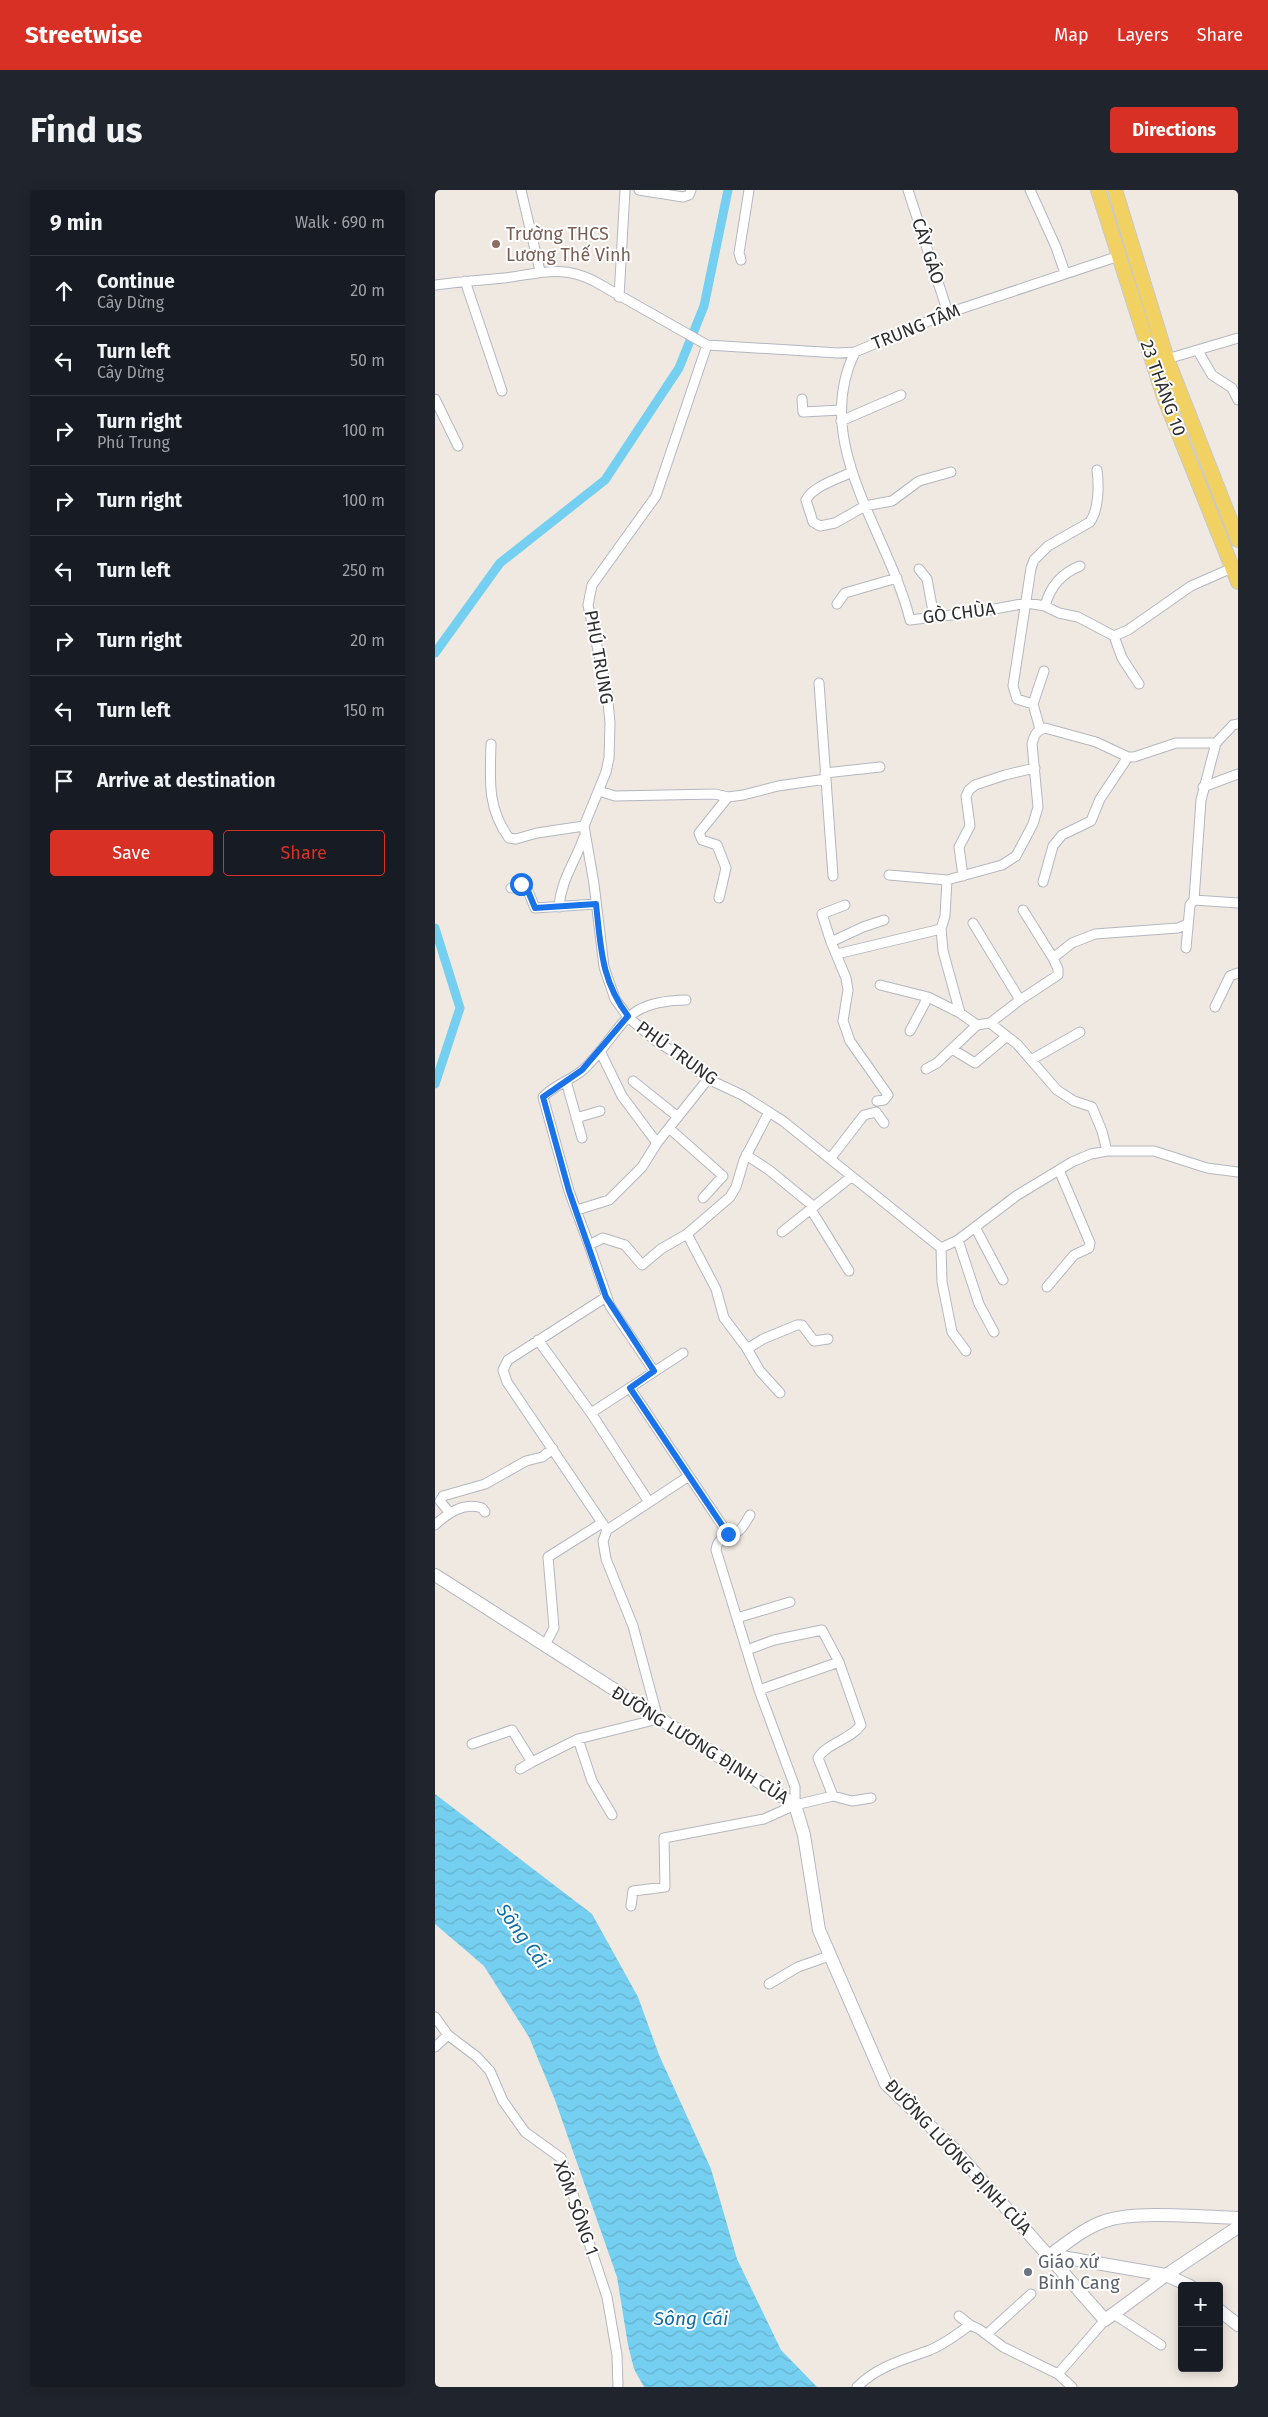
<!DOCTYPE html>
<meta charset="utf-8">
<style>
body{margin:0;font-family:"Fira Sans",sans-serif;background:#20242c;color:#f1f3f6}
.controls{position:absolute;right:15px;bottom:15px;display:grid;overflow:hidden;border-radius:5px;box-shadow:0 2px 12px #0003}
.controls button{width:45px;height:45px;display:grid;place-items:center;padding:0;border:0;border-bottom:1px solid #363941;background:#171b24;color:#f1f3f6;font:25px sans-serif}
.stop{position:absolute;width:15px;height:15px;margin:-11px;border:4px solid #1a73e8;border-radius:50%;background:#fff}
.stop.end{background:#1a73e8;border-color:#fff;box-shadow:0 1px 5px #0008}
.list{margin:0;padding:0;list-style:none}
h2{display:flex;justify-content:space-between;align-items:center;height:65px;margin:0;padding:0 20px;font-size:21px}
h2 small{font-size:16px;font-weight:400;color:#9ea1a6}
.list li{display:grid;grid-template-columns:32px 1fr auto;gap:15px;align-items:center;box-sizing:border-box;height:70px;padding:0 20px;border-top:1px solid #363941}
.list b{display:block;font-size:19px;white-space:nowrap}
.list p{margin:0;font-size:16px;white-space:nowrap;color:#9ea1a6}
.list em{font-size:16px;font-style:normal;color:#9ea1a6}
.actions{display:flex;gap:10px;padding:15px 20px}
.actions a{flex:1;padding:11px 0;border:1px solid #d93025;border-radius:5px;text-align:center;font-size:18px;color:#d93025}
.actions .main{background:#d93025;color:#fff}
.icon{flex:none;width:28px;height:28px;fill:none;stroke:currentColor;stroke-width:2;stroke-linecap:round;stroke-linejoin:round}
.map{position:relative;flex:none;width:803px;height:2197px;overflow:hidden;border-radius:5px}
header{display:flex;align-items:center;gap:30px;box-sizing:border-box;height:70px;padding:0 25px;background:#d93025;color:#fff}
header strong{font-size:24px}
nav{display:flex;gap:28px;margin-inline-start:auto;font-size:18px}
.intro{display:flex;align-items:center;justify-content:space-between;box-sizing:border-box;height:120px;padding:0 30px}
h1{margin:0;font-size:35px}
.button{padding:12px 22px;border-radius:5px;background:#d93025;color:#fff;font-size:18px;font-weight:700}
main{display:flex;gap:30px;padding:0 30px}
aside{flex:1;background:#171b24;border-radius:5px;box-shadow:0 2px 12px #0003}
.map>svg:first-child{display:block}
.water{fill:url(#water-waves)}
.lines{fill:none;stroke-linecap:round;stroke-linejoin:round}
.canal{stroke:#75cff0;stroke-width:9}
.street-casing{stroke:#b4b7c1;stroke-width:11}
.secondary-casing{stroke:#b4b7c1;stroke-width:14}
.primary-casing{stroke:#c9c9c9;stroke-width:16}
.street{stroke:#fff;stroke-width:9}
.secondary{stroke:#fff;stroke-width:12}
.primary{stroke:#f2d163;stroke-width:14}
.route{stroke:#1a73e8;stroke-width:6}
.education-dot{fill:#8d6e63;stroke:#fff;stroke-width:2}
.worship-dot{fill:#6b7280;stroke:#fff;stroke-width:2}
.labels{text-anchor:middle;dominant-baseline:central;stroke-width:4;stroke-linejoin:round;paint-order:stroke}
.education-label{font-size:18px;fill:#785e54;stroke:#fff;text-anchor:start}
.street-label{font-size:18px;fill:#2e2e2e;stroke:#fff}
.worship-label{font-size:18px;fill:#5b616d;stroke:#fff;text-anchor:start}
.water-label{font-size:19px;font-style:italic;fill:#0d6fa3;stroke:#fff}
</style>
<header>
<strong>Streetwise</strong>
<nav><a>Map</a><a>Layers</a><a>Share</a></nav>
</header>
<div class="intro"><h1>Find us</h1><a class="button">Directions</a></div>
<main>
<aside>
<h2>9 min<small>Walk · 690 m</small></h2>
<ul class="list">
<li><svg class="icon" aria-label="ahead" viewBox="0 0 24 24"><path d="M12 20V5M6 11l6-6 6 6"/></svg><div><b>Continue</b><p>Cây Dừng</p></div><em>20 m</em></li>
<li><svg class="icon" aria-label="left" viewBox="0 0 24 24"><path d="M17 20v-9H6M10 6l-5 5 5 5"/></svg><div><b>Turn left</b><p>Cây Dừng</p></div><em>50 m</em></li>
<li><svg class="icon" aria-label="right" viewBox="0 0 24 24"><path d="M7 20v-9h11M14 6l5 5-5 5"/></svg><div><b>Turn right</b><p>Phú Trung</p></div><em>100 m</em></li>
<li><svg class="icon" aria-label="right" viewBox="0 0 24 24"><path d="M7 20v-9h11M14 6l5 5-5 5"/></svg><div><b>Turn right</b></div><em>100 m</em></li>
<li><svg class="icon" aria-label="left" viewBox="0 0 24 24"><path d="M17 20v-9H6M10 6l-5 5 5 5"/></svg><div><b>Turn left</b></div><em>250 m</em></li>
<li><svg class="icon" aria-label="right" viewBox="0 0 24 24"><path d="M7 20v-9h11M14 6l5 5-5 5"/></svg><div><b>Turn right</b></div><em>20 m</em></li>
<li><svg class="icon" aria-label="left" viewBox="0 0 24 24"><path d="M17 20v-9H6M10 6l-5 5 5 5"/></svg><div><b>Turn left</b></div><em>150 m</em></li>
<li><svg class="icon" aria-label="arrive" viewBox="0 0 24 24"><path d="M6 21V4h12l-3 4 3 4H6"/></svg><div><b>Arrive at destination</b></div></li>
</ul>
<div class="actions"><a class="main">Save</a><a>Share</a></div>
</aside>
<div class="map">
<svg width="803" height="2197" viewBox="0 0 803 2197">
<defs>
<pattern id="water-waves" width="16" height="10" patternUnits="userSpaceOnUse" patternTransform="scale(1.25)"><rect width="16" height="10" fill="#75cff0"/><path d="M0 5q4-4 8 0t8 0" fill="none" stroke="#66b2ce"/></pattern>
</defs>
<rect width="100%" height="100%" fill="#efe9e1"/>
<!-- water -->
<path class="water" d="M0 1604 157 1724 203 1807 224 1865 276 1979 302 2069 346 2160 382 2197H209L199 2179 193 2155 182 2087 120 1910 94 1847 49 1776 0 1734Z"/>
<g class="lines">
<!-- canal -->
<path class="canal" d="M0 463 65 373 170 290 244 178 269 116 293 0
M0 738 25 818 0 894"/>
<defs>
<path id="street" d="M86 0 105 81
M204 0 248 7 254 5 256 0
M473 0 513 123
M595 0 621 57 630 83
M306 70 304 63 314 0
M30 91 67 201
M0 95C23 92 46 90 69 88 103 84 126 74 159 91L272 155 403 163 420 162 513 123 684 66
M184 107 190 0
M272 155 221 306 157 395 153 415 172 501 175 533 174 568 171 582 149 636 159 694 169 777 180 809 193 827 221 851 250 869 273 889 307 905 348 931 506 1058 523 1050 581 1006 637 972 656 964 672 961H719L772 978 803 982
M763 161 777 185 797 198 803 210
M420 162C375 253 454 343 475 430L549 421 592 413 610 416 624 423 643 427 679 446 693 440 756 396 797 378
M732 169 803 148
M0 209 23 256
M367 209 368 222 406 220
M406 231 466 205
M417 282C403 289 378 296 371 310L378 332 385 336 400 333 430 316 457 311 484 291 516 282
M484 379 492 389 499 427
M402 414 410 403 462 388
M610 416C615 397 627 383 645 376
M679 446 687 468 704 494
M384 493 398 686
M598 514 582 509 578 496 596 378 599 370 613 356 655 332C664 319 664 295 662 280
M605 539 598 514 609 481
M56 554C55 590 52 618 74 648L81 649 102 643 149 636
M390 583 445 577
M768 597 803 584
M165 598 167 602 180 606 280 604 293 607 308 605 343 596 391 589
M454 685 512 690 510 726 506 739 508 761 525 823 542 835 555 833 582 854 622 900 639 911 657 917 667 941 672 961
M528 686 524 657 535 636 531 606 534 600 540 595 570 585 600 578
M512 690 567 675 581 666 598 634 603 617 597 554C599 546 601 540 610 538L661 552 693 567H699L741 553H781L798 535 803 534
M608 692 618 656 627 645 656 631 665 609 693 567
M76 698 86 694 91 696 100 718 161 714
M284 708 291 678 282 655 267 650 264 643 293 607
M759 710 766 610 781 553
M410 715 387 724 396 752 411 788 413 800 408 831 415 851 453 905 449 910 442 911
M124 717C126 690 140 672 149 647
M588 720 618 768
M538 733 585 810 555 833
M396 752 428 737 449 730
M751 758 755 715 759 710 803 713
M402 764 506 739
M445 795 493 807 525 823
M585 810 623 785V779L618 768 637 753 660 744 743 738 752 734
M780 817 795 786 803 783
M475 841 493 807
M517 859 540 873 572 846
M165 861 187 906 222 953
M596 870 645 842
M491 879 502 873 542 835
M131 891 147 948
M198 891 243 927
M334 922 309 970 301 997 295 1007 252 1044 281 1099 289 1128 311 1157 325 1181 345 1203
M141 928 165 921
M234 938 288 986 268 1008
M311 965 334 980 378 1016
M395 969 429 925 441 922 449 933
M375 1018 414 1081
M142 1020 174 1010 207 977 222 953 273 889
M540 1037 568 1090
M347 1042 416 987
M523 1050 544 1114 559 1142
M154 1055 134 1001 108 907C119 895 137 890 149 879 189 840 185 811 251 810
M506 1058 507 1092 517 1142 531 1161
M612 1097 639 1065 654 1058 655 1053 624 980
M171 1107 73 1170 68 1180 72 1192 172 1340
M103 1150 156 1223 214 1312
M312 1159 328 1149 362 1135H367L379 1151 393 1149
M219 1181 175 1116 154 1055 168 1048 190 1055 207 1075 226 1059 252 1044
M195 1198 293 1344
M156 1223 248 1163
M14 1322 5 1311 8 1306 50 1294 91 1271 107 1267 118 1259
M315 1325C311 1331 308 1339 302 1342 291 1348 283 1346 281 1360L324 1500 360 1597V1615
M0 1335C13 1323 28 1312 47 1318L50 1322
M302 1428 355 1412
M110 1455 119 1438 113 1367 167 1333
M312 1460 339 1450 387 1440 404 1472 324 1500
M143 1549 157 1591 177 1625
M37 1554 77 1540 97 1572 143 1549 223 1529 198 1436 171 1369 168 1351 172 1340 254 1286
M85 1579 97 1572
M398 1606 383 1568C392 1553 415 1550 426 1535L404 1472
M196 1716 198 1701 230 1697 229 1648 329 1629 360 1615 398 1606 417 1611 436 1608
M334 1794 363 1777 394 1766
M0 1827 13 1845 42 1867 55 1881 68 1911 90 1942 126 1968 172 2107 182 2165 183 2197
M0 1857 13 1845
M677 2123 726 2155
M524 2126 535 2135
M552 2144 596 2104
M623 2184 637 2197
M422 2197C443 2176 468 2170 495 2160 510 2154 522 2144 535 2135L544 2139 568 2157 623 2184 670 2130"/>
<path id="secondary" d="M0 1385 360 1615 369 1645 384 1740 451 1894 518 1958 670 2130 731 2085 755 2096
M615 2065 731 2085 803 2037
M615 2065C632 2053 649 2038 670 2031 700 2020 769 2027 803 2028
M784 2120 803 2135"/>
<path id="primary" d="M663 0 729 207 803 392
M680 0 732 169 803 350"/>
</defs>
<!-- street casing -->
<use href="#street" class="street-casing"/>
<!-- secondary casing -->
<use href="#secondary" class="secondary-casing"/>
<!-- primary casing -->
<use href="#primary" class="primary-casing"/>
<!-- street -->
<use href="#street" class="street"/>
<!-- secondary -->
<use href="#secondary" class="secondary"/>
<!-- primary -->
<use href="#primary" class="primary"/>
</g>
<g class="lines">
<!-- route -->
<path class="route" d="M86 694 91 696 100 718 161 714C166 758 166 790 193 826L147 880 108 907 134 1001 171 1107 219 1181 195 1198 293 1344"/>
</g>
<!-- markers -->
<circle class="education-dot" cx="61" cy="54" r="5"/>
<circle class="worship-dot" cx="593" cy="2082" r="5"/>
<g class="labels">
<!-- education labels -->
<g class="education-label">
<text x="71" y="44">Trường THCS<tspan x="71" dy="21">Lương Thế Vinh</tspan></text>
</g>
<!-- street labels -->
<g class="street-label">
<text transform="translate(493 61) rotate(72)">CÂY GÁO</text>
<text transform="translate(481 137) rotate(-22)">TRUNG TÂM</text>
<text transform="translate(728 198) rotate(70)">23 THÁNG 10</text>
<text transform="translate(524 423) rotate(-7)">GÒ CHÙA</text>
<text transform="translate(164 467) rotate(80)">PHÚ TRUNG</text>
<text transform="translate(242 863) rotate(36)">PHÚ TRUNG</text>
<text transform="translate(265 1555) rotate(32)">ĐƯỜNG LƯƠNG ĐỊNH CỦA</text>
<text transform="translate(523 1967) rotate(47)">ĐƯỜNG LƯƠNG ĐỊNH CỦA</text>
<text transform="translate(141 2018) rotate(70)">XÓM SÔNG 1</text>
</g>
<!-- worship labels -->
<g class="worship-label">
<text x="603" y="2072">Giáo xứ<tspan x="603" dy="21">Bình Cang</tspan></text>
</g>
<!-- water labels -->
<g class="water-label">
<text transform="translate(88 1746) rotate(54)">Sông Cái</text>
<text x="256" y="2128">Sông Cái</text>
</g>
</g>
</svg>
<div class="controls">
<button>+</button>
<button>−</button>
</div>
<div class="stop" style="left:86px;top:694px"></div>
<div class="stop end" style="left:293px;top:1344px"></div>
</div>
</main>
